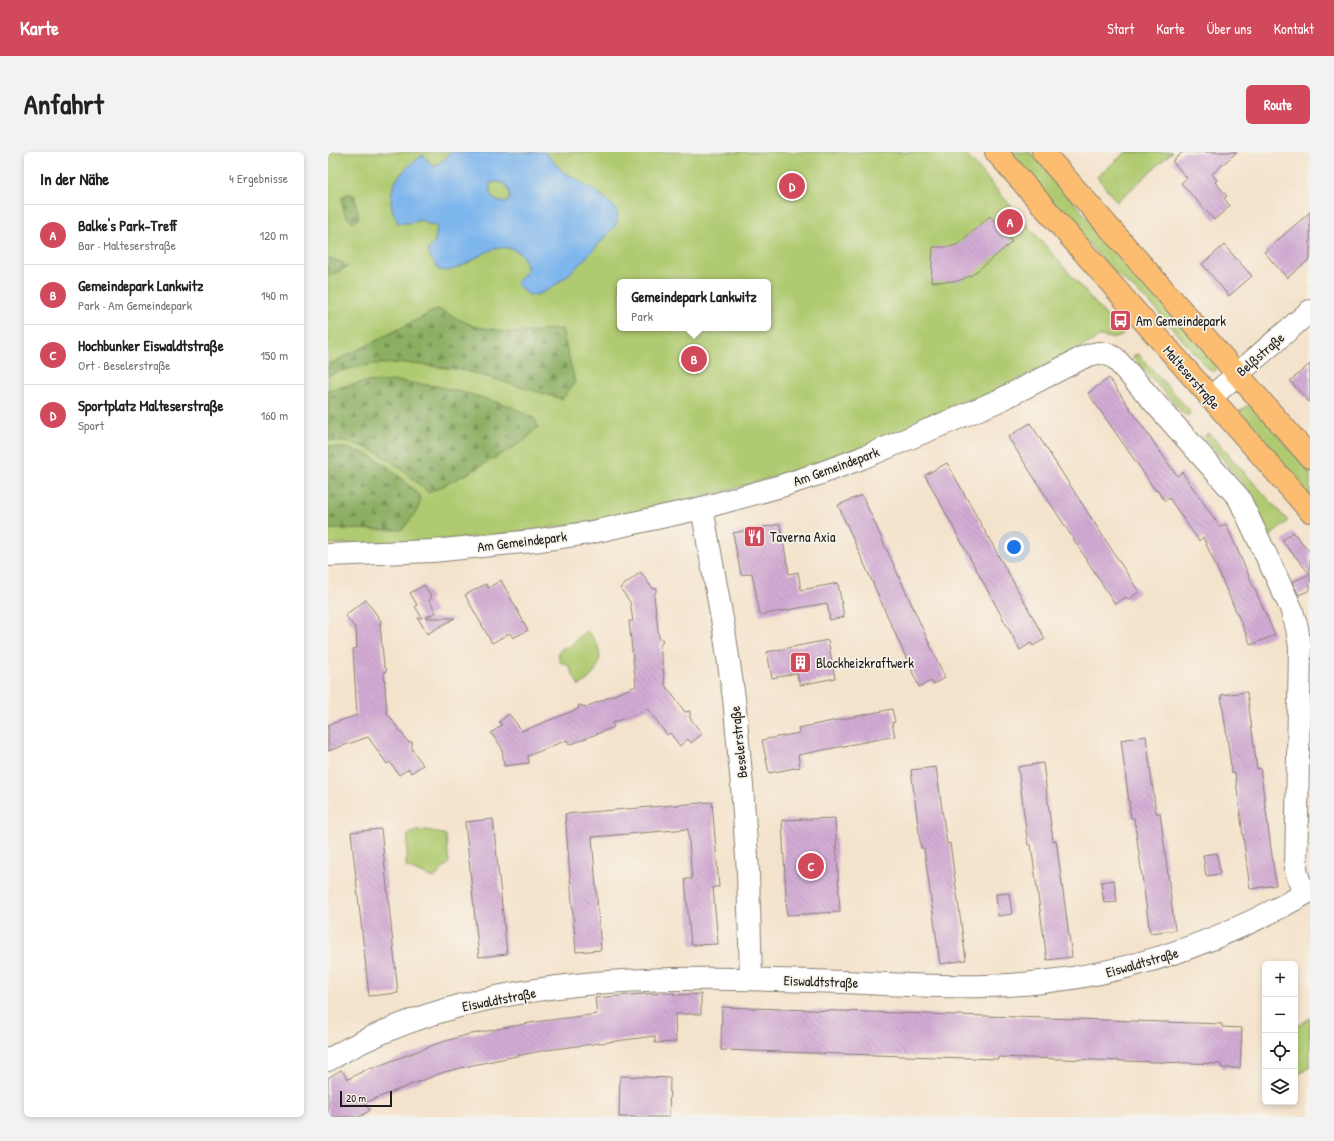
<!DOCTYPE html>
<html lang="de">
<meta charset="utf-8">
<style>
body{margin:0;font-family:"Patrick Hand",sans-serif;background:#f2f2f2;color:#222}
.controls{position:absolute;right:12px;bottom:12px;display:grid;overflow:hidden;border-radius:6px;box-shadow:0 2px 6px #0003}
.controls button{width:36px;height:36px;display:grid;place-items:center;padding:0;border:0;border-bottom:1px solid #e0e0e0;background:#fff;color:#222;font:20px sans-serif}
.scale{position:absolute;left:12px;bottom:10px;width:52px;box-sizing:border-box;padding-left:4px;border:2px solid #1c1c1c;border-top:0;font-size:11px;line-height:14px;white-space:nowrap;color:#1c1c1c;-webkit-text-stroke:3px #f7f3e8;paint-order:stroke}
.you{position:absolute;left:686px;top:395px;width:14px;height:14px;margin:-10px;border:3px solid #fff;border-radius:50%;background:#1a73e8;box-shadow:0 0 0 6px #1a73e833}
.badge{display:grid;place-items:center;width:26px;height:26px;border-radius:50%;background:#d1495b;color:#fff;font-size:13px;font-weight:700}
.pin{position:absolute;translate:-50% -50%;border:2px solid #fff;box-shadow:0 1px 4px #0006}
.popup{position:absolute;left:289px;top:127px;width:154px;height:52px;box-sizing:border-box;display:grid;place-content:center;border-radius:6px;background:#fff;filter:drop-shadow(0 1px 3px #0005);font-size:13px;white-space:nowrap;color:#767676}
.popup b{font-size:15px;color:#222}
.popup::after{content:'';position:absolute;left:50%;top:100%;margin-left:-8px;border:8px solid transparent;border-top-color:#fff}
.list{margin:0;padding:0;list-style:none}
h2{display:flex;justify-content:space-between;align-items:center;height:52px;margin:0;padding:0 16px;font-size:17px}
h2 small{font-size:13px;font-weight:400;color:#767676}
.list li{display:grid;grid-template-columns:26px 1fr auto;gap:12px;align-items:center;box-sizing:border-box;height:60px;padding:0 16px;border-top:1px solid #e0e0e0}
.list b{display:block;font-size:15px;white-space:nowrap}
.list p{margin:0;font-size:13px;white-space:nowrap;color:#767676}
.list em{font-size:13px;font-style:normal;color:#767676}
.icon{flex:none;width:22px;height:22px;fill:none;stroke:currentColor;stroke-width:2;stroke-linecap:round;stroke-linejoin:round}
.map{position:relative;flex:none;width:982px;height:965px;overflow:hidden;border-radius:6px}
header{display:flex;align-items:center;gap:24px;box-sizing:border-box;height:56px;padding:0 20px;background:#d1495b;color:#fff}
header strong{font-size:19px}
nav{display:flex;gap:22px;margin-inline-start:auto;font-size:14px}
.intro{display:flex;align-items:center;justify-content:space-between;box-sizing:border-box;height:96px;padding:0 24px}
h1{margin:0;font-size:28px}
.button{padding:10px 18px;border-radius:6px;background:#d1495b;color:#fff;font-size:14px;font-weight:700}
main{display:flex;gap:24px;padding:0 24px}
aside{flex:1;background:#fff;border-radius:6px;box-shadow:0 2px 6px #0003}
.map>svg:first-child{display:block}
.green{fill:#afca70;stroke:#667346;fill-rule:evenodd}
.forest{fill:url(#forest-firs);stroke:#54653f}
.water{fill:#7db5ed;stroke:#4c6884;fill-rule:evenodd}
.building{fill:url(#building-back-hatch)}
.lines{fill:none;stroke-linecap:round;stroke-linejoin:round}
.minor-casing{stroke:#888074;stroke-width:24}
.major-casing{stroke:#888074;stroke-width:24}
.minor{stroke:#fff;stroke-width:22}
.major{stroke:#fcbd6f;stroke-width:22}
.labels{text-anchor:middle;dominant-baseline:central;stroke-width:3.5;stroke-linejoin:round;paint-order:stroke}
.poi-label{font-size:14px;fill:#1c1c1c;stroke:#f7f3e8;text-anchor:start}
.street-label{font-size:14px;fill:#1c1c1c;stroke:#f7f3e8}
</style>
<header>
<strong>Karte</strong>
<nav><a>Start</a><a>Karte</a><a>Über uns</a><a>Kontakt</a></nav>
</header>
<div class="intro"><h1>Anfahrt</h1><a class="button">Route</a></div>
<main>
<aside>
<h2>In der Nähe<small>4 Ergebnisse</small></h2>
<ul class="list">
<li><span class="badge">A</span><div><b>Balke's Park-Treff</b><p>Bar · Malteserstraße</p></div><em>120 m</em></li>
<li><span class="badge">B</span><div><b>Gemeindepark Lankwitz</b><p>Park · Am Gemeindepark</p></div><em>140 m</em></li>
<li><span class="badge">C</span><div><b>Hochbunker Eiswaldtstraße</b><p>Ort · Beselerstraße</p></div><em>150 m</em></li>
<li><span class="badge">D</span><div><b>Sportplatz Malteserstraße</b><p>Sport</p></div><em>160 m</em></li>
</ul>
</aside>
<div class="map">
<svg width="982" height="965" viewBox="0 0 982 965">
<defs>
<pattern id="forest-firs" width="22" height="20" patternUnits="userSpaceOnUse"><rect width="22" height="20" fill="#8bae62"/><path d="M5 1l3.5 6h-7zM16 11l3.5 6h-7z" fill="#718d50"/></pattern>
<pattern id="building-back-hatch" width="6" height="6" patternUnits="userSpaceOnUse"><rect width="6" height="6" fill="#d2abd4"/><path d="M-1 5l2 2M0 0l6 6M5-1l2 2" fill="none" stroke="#b493b5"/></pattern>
</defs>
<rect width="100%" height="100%" fill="#f7f3e8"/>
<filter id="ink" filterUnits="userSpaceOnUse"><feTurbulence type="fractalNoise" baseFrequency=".025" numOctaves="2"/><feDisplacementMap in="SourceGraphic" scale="8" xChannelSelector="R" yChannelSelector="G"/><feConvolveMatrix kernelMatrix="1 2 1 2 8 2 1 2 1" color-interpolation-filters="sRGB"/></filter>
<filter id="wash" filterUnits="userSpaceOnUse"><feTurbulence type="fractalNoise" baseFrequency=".012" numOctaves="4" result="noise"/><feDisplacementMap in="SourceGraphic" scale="16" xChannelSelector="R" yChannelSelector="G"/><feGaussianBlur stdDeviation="0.9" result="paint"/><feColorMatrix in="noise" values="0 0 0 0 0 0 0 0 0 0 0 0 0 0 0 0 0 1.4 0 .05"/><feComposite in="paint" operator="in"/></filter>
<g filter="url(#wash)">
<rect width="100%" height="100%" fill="#f4e3cc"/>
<!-- green -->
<path class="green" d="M0 0H636L795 183C787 188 782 186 773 184 739 204 704 221 668 238 461 337 231 393 0 392ZM292 130H440V176H292Z
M680 0H702L888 212 889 215 888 219H884L881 218 825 154 779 113Z
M798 0H844L789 50 769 25Z
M809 202 811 203 861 258 862 261 860 264 856 262 806 207 805 204Z
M922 251 982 320V346L909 262Z
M881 281 960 369 941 385 923 341 876 285Z
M258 478C280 498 274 520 251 534L240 513 232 510 230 502C233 496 235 495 241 495Z
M100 678 118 683 121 711 106 726 78 715 80 682 89 679Z
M982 866V915L967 925V876Z"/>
<!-- forest -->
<path class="forest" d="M19 42 26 43 31 66 26 71C15 63 15 58 14 45Z
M0 106 15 111V114L20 115 0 124Z
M110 157 145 174 186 181 234 177 247 230 234 247 135 218 78 211 46 212 12 219 0 224V213Z
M69 229 108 234 145 243 184 255 207 267 210 275 196 289 142 320 101 341C81 324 62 304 37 295 26 291 12 290 0 288V238L36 230Z
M0 294C14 296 30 297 43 304 59 312 78 331 91 343 96 354 82 367 76 376L72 378 0 377Z"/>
<!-- water -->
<path class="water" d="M123 0H217C223 6 228 13 234 18 247 29 289 46 290 65 290 68 288 72 287 74 273 90 224 147 202 143 196 141 192 135 188 131 192 127 198 122 198 116 198 109 195 103 190 100 170 86 147 109 129 116 123 119 118 119 111 118L103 107 100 98 107 89 109 73 100 72 94 68 80 71H70C68 66 65 61 64 56 59 30 76 17 95 3L106 15 120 4ZM169 30C180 31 184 39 180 50 165 51 161 45 162 31Z"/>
<g id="blocks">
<!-- building -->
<path class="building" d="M855 0H909L884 22 889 28 887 30 899 44 896 46 902 54 886 68 853 31 859 26 844 9Z
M982 60V107L959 126 936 100Z
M662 64 684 90 644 123 630 129 603 130 605 95H619L629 93Z
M896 93 924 124 901 144 874 112Z
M982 212V251L962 229Z
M781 226 849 324 854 320 892 375 898 372 947 483 923 493 875 385 871 389 841 346 837 349 829 338 828 339 760 241Z
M702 271 811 440 800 448 798 445 787 452 680 285Z
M619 311 717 487 705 494 703 491 692 498 597 323Z
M534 343 617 526 605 532 603 529 591 535 510 353Z
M452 372 461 422 470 420 473 438 510 431 516 465 502 468 499 451 432 463 424 421 413 423 405 381Z
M965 380 982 400V438L971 443 964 430 982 422 954 389Z
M313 420 324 436 329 437 326 444 331 486 335 488 332 494 337 533 357 560 362 559V566L374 582 363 591 360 587 352 594 342 581 339 583 320 557 284 571 286 575 241 593 239 588 200 604 201 611 176 614 174 596 163 581 174 573 171 570 181 562 194 579 250 557 251 553 258 555 308 534 301 469H305L302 450 292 436Z
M173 428 200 478 185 486 182 481 164 491 137 443 158 432 160 436Z
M96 433 104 446 101 448 108 460 97 466H127L99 482 90 466H94L87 454 89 453 82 441Z
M38 448 53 469 52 472 56 515 59 517 56 522 59 561 80 590H84V597L95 613 83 621 81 617 71 623 62 610 59 612 40 585 0 599V573L29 563 25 497 29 496 28 477 17 463Z
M500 488 507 526 472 533 469 521 444 526 439 500Z
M919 540 929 617 932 616 948 733 922 737 907 621H904L893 543Z
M564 557 567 570 564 571 567 584 470 603 472 615 441 621 434 588 471 581 470 576Z
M818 584 828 661H832L847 778 822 781 806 666H803L793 588Z
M715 611 725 689 728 688 744 805 719 808 703 693H700L690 615Z
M608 615 619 692 622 691 638 808 612 812 596 696H593L583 618Z
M384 650 391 735H385L390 792 363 793 357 727H364L360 677 264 685 273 798 248 800 237 662Z
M507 666 512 760 459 763 454 668Z
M165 667 179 802 151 805 137 670Z
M53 677 70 841 41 844 23 680Z
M889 701 892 722 878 724 875 703Z
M786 728 789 750 776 751 773 730Z
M681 741 684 762 670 764 668 742Z
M346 841V843L373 842V862H347L348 890 327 891V884L218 898 145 913 116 920 36 951 42 958 32 965H0V926L13 918 20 927 41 916 42 917 111 891 138 883 207 870 269 862 267 846 314 842Z
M394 855 894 872V875L914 876 912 916H893V912L670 905V907L393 898Z
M292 924 342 926 341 965H291Z"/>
</g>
</g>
<g filter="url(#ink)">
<use href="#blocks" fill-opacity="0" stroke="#888074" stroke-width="1"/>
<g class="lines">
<defs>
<path id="minor" d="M882 246 982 159
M374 356 396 478 406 546 414 634 420 720 423 827
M0 403 105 399 205 389 260 381 374 356 453 334 493 321 534 306 670 249 756 205C769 200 775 199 787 206L911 346 963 456 969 476 972 495 968 719 976 742
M0 908C154 817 343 824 516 830 582 833 648 838 714 830 811 820 898 787 982 739"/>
<path id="major" d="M668 0 982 359
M715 0 982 305"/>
</defs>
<!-- minor casing -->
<use href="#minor" class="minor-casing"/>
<!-- major casing -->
<use href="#major" class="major-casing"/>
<!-- minor -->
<use href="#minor" class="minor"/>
<!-- major -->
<use href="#major" class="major"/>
</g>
</g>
<!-- icons -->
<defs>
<symbol id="bus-square" viewBox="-11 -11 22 22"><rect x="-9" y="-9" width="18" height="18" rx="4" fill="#d1495b" stroke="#f7f3e8"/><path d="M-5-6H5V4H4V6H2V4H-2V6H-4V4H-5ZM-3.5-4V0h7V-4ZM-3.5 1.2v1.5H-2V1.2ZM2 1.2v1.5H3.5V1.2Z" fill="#fff"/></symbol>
<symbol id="restaurant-square" viewBox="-11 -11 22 22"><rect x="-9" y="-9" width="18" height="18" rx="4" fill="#d1495b" stroke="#f7f3e8"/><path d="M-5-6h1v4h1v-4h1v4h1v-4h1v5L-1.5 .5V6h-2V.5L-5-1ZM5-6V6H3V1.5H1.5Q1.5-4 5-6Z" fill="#fff"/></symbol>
<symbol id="building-square" viewBox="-11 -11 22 22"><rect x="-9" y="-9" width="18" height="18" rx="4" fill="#d1495b" stroke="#f7f3e8"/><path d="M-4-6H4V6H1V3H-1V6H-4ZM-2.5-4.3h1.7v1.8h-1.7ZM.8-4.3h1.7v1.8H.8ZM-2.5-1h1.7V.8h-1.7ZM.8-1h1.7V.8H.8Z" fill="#fff"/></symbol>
</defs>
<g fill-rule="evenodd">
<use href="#bus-square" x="780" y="156" width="25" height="25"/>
<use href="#restaurant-square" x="414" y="372" width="25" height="25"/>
<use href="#building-square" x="460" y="498" width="25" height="25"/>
</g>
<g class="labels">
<!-- poi labels -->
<g class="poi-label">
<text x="808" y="168">Am Gemeindepark</text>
<text x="442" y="384">Taverna Axia</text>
<text x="488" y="510">Blockheizkraftwerk</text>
</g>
<!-- street labels -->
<g class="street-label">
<text transform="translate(932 202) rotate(-41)">Belßstraße</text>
<text transform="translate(864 225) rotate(49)">Malteserstraße</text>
<text transform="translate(508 314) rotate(-20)">Am Gemeindepark</text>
<text transform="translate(194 389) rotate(-7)">Am Gemeindepark</text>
<text transform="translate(410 590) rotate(-96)">Beselerstraße</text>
<text transform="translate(814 810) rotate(-16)">Eiswaldtstraße</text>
<text transform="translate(493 829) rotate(2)">Eiswaldtstraße</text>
<text transform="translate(171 847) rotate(-11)">Eiswaldtstraße</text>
</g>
</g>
</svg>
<div class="controls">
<button>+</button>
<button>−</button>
<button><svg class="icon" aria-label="locate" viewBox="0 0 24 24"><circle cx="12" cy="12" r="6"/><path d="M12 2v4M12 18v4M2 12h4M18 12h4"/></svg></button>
<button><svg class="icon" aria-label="layers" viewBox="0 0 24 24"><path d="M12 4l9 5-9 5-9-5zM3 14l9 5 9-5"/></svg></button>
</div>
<div class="scale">20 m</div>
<div class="you"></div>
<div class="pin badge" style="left:682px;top:70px">A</div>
<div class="pin badge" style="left:366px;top:207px">B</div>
<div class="popup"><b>Gemeindepark Lankwitz</b>Park</div>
<div class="pin badge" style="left:483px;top:714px">C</div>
<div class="pin badge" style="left:464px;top:34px">D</div>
</div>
</main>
